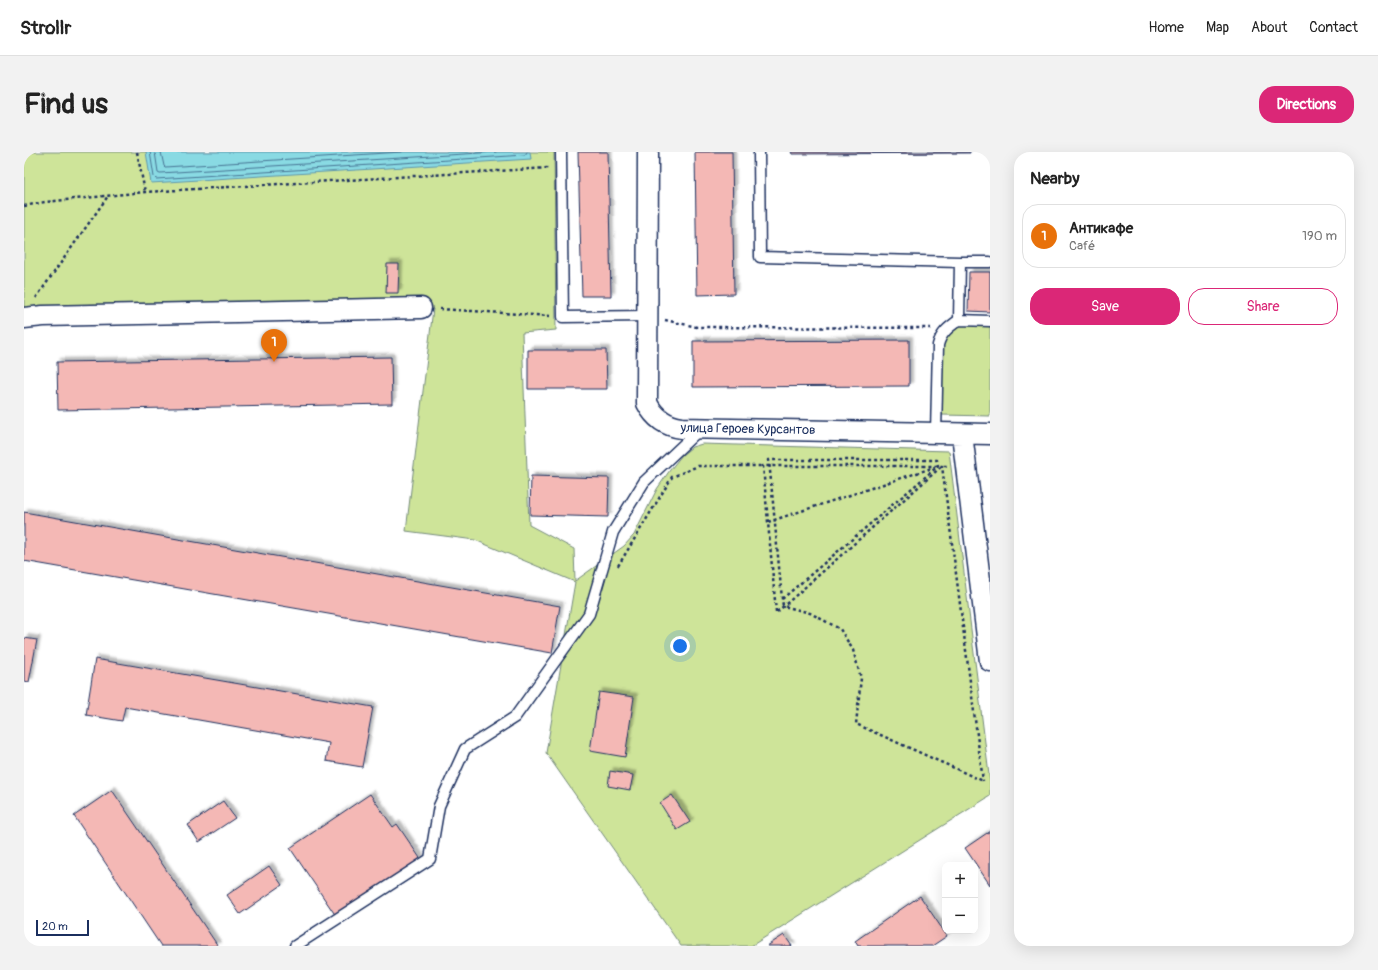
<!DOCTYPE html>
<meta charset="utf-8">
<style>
body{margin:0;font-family:Pangolin,sans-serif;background:#f2f2f2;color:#222}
.controls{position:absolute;right:12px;bottom:12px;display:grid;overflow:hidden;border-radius:8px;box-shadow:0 4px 16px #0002}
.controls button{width:36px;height:36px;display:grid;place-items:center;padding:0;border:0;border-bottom:1px solid #e0e0e0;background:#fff;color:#222;font:20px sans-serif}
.scale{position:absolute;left:12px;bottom:10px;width:53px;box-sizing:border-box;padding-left:4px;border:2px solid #1b2f5e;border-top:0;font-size:11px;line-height:14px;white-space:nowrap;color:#1b2f5e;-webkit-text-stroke:3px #fff;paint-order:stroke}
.you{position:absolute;left:656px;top:494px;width:14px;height:14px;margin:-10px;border:3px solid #fff;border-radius:50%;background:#1a73e8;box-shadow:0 0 0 6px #1a73e833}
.badge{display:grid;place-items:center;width:26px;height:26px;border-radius:50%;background:#db2777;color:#fff;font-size:13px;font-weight:700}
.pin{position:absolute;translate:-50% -33px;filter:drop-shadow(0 1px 2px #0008)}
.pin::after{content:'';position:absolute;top:21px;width:14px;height:12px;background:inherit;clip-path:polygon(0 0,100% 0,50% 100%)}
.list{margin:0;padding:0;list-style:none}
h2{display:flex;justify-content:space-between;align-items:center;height:52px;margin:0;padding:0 16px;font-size:17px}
h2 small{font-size:13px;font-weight:400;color:#767676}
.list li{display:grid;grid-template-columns:26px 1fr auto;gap:12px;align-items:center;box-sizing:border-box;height:64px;margin:0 8px 8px;padding:0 8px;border:1px solid #e0e0e0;border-radius:16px}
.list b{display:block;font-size:15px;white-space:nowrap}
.list p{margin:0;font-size:13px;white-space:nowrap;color:#767676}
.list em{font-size:13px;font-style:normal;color:#767676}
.actions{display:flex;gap:8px;padding:12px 16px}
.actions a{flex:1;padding:9px 0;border:1px solid #db2777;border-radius:16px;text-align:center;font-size:14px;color:#db2777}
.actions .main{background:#db2777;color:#fff}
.map{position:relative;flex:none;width:966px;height:794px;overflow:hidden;border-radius:16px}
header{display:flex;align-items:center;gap:24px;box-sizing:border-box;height:56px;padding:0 20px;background:#fff;border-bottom:1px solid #e0e0e0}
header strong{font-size:19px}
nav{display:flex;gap:22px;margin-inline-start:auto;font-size:14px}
.intro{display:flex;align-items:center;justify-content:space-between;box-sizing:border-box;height:96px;padding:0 24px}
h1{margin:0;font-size:28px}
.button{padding:10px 18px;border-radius:16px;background:#db2777;color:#fff;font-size:14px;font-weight:700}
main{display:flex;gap:24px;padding:0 24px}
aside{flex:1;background:#fff;border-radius:16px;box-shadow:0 4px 16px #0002}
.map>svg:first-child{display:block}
.green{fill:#cee499;stroke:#748a7c}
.water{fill:#89dae3;stroke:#5d96ae}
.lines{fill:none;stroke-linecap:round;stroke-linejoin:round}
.shore{stroke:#477393;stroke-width:1}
.building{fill:#f4b8b5;stroke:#1b2f5e;filter:url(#shadow)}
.lane-casing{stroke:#1b2f5e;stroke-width:13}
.street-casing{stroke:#1b2f5e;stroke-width:23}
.path{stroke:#1b2f5e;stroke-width:2.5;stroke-dasharray:3 3;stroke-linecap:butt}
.lane{stroke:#fff;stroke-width:10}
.street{stroke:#fff;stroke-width:20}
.labels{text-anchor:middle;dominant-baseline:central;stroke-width:4;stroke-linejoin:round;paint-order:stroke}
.street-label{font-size:13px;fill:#1b2f5e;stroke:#fff}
</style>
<header>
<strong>Strollr</strong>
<nav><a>Home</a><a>Map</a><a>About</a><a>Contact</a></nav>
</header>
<div class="intro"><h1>Find us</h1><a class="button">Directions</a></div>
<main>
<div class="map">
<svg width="966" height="794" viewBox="0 0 966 794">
<defs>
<filter id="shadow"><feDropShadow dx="3.5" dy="-3.5" stdDeviation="1" flood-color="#0004"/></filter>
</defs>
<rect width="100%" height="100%" fill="#fff"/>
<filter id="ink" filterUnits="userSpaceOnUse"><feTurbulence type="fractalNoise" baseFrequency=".025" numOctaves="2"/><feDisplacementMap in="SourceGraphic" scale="8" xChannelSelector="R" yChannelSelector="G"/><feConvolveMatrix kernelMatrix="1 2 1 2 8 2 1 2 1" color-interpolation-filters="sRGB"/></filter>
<g filter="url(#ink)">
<!-- green -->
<path class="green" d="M0 0H530L532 178 498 181 505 373 550 397 551 429 600 394 610 383 633 337 646 318 658 303 668 295 678 292 925 299 966 631V644L727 794H657L522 601 551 430 451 388 382 379 409 157 397 153 0 159Z
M936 172 966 173V264L917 263 918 193 919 186Z"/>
<!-- water -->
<path class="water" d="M122 0H506L507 7 127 31Z"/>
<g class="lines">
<!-- shore -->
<path class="shore" d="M126 0 130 25 132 27 501 3 503 0
M131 0 134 20 136 21 472 0
M137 0 140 14 141 15 378 0"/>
</g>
<!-- building -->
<path class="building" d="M554 0H584L587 144H558Z
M671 0H708L710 142 673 143Z
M767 0H946V1L768 2Z
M363 112H375L374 141H362Z
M945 120H966V160L944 159Z
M885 188V234L669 235V189Z
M504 198H582L583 237H504Z
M367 205 368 252 34 258 33 210Z
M507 324 585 326 584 365 506 363Z
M0 360 536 454 528 501 0 409Z
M0 486 13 488 5 530 0 529Z
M71 507 349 555 338 615 302 609 305 591 101 555 98 569 62 563Z
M575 540 610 545 601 605 566 599Z
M586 619 609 623 606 638 584 634Z
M88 638 194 794H137L50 664Z
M346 642 369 675 373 672 400 712 312 764 266 696Z
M648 643 666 670 653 678 636 651Z
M199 649 211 666 175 690 164 673Z
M966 679V733L941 696Z
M245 714 258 733 216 762 203 743Z
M896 744 923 784 908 794H834L831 789Z
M760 783 768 794H743Z"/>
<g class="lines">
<defs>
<path id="lane" d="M537 0 539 165 623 164
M735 0 736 105 936 110
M966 110H936L935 168 966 169
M912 281 914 193C917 181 925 175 935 168
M271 794 406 707 415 654 441 597 491 565 565 462 589 380 620 330 675 278"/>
<path id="street" d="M624 0 623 251C630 265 642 274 658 276L966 282
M0 166 19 164 397 156
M938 282 966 509"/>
</defs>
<!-- lane casing -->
<use href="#lane" class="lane-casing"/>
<!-- street casing -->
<use href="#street" class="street-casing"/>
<!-- path -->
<path class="path" d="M113 0 121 40
M0 54 21 50 121 40 524 16
M12 146 84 44
M416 157 526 164
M641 168 673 175 907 176
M744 370 911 315
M594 414 648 325 674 314H739
M758 447 914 314 913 308H745L758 447 759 454 786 461 816 477 829 498 837 526 832 572 959 629
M752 460 739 314H918L959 629
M753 460 918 314H925"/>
<!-- lane -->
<use href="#lane" class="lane"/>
<!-- street -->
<use href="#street" class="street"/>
</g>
</g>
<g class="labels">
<!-- street labels -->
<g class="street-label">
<text transform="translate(724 277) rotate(1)">улица Героев Курсантов</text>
</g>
</g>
</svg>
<div class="controls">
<button>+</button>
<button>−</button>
</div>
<div class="scale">20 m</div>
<div class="you"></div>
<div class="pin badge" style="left:250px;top:210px;background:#e8710a">1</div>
</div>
<aside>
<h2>Nearby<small></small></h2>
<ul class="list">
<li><span class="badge" style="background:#e8710a">1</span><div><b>Антикафе</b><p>Café</p></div><em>190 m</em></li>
</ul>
<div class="actions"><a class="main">Save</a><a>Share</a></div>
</aside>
</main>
